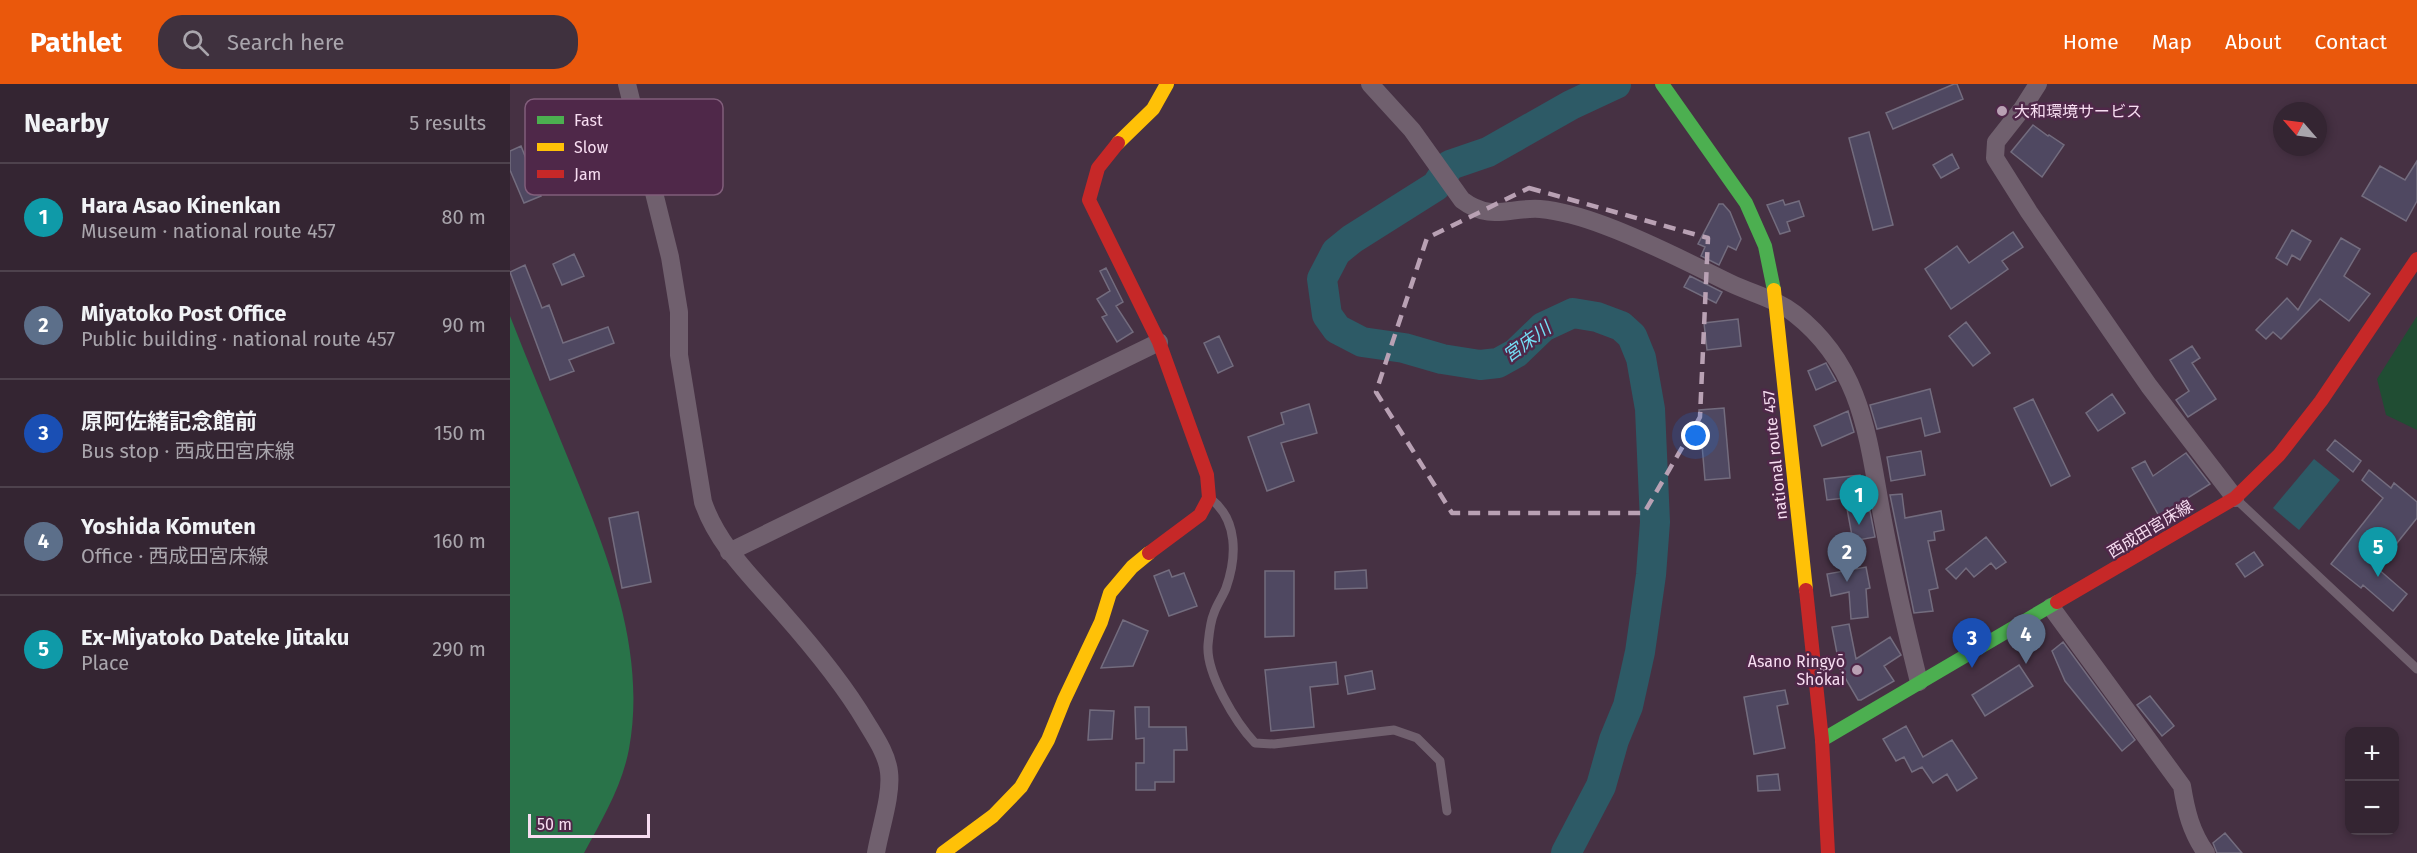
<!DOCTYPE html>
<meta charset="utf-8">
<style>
body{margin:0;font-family:"Fira Sans","Noto Sans JP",sans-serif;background:#3f313e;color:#f1f3f6}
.controls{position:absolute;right:18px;bottom:18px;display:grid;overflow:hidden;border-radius:12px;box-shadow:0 3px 9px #0003}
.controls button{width:54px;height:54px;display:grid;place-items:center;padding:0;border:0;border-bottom:2px solid #4e424d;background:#342532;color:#f1f3f6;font:30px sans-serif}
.compass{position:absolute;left:1763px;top:18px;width:54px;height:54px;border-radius:50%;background:#342532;box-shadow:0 3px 9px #0003;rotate:298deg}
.scale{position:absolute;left:18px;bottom:15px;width:122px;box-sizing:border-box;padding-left:6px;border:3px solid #f7ddf1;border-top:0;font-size:16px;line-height:21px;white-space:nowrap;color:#f7ddf1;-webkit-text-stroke:4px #4f2849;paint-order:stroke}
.you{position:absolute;left:1186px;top:352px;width:21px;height:21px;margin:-15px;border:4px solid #fff;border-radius:50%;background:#1a73e8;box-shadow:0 0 0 9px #1a73e833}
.badge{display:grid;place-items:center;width:39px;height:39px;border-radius:50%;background:#ea580c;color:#fff;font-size:20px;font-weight:700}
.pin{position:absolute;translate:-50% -50px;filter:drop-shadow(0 2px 3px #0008)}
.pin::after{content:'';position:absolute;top:32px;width:21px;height:18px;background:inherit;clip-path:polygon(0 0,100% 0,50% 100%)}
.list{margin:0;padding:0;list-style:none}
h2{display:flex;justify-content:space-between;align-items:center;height:78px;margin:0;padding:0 24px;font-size:26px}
h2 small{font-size:20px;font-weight:400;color:#a9a5ac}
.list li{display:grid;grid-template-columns:39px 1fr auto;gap:18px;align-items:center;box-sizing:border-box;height:108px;padding:0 24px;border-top:2px solid #4e424d}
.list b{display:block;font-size:22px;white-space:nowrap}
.list p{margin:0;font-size:20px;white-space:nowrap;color:#a9a5ac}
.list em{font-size:20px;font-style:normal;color:#a9a5ac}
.icon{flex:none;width:33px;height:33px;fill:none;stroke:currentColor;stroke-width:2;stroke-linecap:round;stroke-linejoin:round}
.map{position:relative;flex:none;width:1907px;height:769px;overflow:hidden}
header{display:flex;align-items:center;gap:36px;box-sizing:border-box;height:84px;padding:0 30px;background:#ea580c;color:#fff}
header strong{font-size:28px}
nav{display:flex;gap:33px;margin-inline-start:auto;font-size:21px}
.search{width:420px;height:54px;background:#3f313e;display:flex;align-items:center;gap:15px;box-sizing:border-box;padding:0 21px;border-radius:24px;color:#a9a5ac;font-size:22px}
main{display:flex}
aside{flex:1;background:#342532}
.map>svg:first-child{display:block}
.green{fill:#204d33}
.forest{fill:#297349}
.water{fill:#2d5a66}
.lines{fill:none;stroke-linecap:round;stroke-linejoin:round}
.river{stroke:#2d5a66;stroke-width:30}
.building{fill:#4f4861;stroke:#736c7e;stroke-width:1.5}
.lane{stroke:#70606e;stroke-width:9}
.street{stroke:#70606e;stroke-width:18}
.fast{stroke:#4caf50;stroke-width:14}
.slow{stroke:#ffc107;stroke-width:14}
.jam{stroke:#c62828;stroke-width:14}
.marked{fill:none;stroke:#b9a1b4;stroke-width:4.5;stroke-dasharray:12 8;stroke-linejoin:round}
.poi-dot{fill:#b9a1b4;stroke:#4f2849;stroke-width:2}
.labels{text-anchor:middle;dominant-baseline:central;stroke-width:5;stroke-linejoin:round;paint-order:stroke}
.poi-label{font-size:16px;fill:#f7ddf1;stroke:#4f2849;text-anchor:start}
.street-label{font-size:16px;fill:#f7ddf1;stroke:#4f2849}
.water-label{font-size:18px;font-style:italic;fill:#75e0f7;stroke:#4f2849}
.key{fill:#4f2849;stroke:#815e7b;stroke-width:1.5}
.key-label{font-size:16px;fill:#f7ddf1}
</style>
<header>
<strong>Pathlet</strong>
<div class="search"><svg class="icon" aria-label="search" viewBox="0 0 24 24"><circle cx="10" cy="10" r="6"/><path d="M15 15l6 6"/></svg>Search here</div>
<nav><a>Home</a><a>Map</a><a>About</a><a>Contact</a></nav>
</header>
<main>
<aside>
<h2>Nearby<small>5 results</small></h2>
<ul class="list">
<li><span class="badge" style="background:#0f9aa8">1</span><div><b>Hara Asao Kinenkan</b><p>Museum · national route 457</p></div><em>80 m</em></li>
<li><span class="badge" style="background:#5c6f8a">2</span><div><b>Miyatoko Post Office</b><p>Public building · national route 457</p></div><em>90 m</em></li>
<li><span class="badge" style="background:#1a4fb4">3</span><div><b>原阿佐緒記念館前</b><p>Bus stop · 西成田宮床線</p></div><em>150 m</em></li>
<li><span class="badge" style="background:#5c6f8a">4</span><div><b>Yoshida Kōmuten</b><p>Office · 西成田宮床線</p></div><em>160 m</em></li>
<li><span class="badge" style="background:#0f9aa8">5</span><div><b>Ex-Miyatoko Dateke Jūtaku</b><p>Place</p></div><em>290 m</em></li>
</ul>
</aside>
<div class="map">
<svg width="1907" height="769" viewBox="0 0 1907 769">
<rect width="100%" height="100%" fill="#463143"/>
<!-- green -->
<path class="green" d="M1907 232V346L1876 331 1867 295Z"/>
<!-- forest -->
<path class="forest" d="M0 232C19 281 40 330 60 379 97 469 137 566 119 665 112 702 92 736 74 769H0Z"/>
<!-- water -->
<path class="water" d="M1804 375 1830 396 1789 446 1763 424Z"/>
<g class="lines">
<!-- river -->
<path class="river" d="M1056 769 1091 702 1104 656 1118 622 1130 568 1141 491 1145 438 1140 325 1131 274 1122 252 1111 242 1087 233 1063 229 1033 243 1006 269 988 279 970 281 932 275 894 264 852 258 827 245 817 231 812 195 826 168 842 155 926 102 940 81 978 68 1061 21 1106 0"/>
</g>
<!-- building -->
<path class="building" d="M1444 0H1447L1453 15 1383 45 1376 29Z
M1523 41 1538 52 1539 51 1554 61 1532 93 1501 68Z
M1359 48 1383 141 1363 146 1339 54Z
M11 62 31 112 14 119 0 86V67Z
M1442 70 1449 84 1431 94 1423 81Z
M1907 77V117L1896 137 1852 112 1870 82 1895 96Z
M1273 116 1275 121 1289 117 1294 132 1277 138 1280 147 1270 150 1257 121Z
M1209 120H1213L1220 128 1231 155 1226 166 1218 162 1209 181 1191 172 1195 163 1188 160Z
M1782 146 1801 157 1790 176 1782 171 1777 181 1766 174Z
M1503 148 1513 163 1492 177 1498 185 1441 225 1415 185 1447 162 1459 179Z
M1831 154 1850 165 1834 192 1860 210 1839 237 1810 215 1771 255 1763 248 1756 255 1746 246 1777 214 1788 226Z
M64 170 74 192 52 201 43 180Z
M15 181 32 224 39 221 53 259 98 243 104 259 59 276 64 287 40 296 0 188Z
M596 184 613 218 606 222 623 248 607 258 592 233 597 231 587 215 600 207 590 187Z
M1180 192 1212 208 1206 219 1174 203Z
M1228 235 1231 262 1197 266 1194 239Z
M1456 238 1480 269 1463 282 1439 252Z
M709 252 723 282 708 289 694 259Z
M1682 262 1690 274 1682 279 1706 315 1678 333 1666 316 1679 307 1660 276Z
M1316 279 1326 297 1306 306 1298 287Z
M1420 305 1430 348 1415 352 1411 334 1367 345 1360 321Z
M1602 310 1615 329 1588 347 1576 329Z
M1523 315 1560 392 1541 402 1504 324Z
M799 320 807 349 771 359 784 397 757 407 738 353 774 340 771 329Z
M1214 324 1220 394 1195 396 1189 326Z
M1338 327 1344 348 1312 362 1304 342Z
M1825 356 1851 377 1843 388 1817 366Z
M1411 367 1415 391 1381 397 1377 373Z
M1676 369 1700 400 1649 432 1622 384 1635 377 1643 392Z
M1859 386 1881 404 1884 399 1907 418V434L1867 484 1897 510 1883 527 1853 501 1851 504 1821 480 1873 414 1852 396Z
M1350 391 1354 428 1360 427 1365 453 1343 457 1335 414 1317 416 1314 395Z
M1392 410 1395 434 1431 427 1434 446 1424 448 1425 456 1418 457 1428 504 1419 506 1423 527 1404 529 1380 411Z
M128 428 141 498 112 504 99 434Z
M1476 453 1496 478 1486 485 1481 479 1464 493 1456 484 1446 495 1436 485Z
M1744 468 1753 481 1735 493 1726 480Z
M1356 483 1360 504 1356 505 1358 533 1341 535 1339 508 1321 512 1317 490Z
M659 486 662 493 674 489 687 522 659 532 644 492Z
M856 486 857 504 825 505V488Z
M755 487H784V552L755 553Z
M613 536 638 547 623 582 591 584Z
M1339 540 1346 575 1380 553 1391 571 1374 582 1384 597 1351 616H1348L1330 585 1322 543Z
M1553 558 1625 656 1612 667 1555 597 1542 567Z
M826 578 828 600 800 603 804 643 761 647 755 586Z
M1509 581 1523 602 1475 632 1462 611Z
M862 587 865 605 838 610 835 592Z
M1275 606 1278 620 1267 622 1275 664 1244 670 1234 613Z
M1640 612 1664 642 1652 652 1627 621Z
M625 623H639V643H676L677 666H664V698H645V706H626V679H634V654L626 655Z
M580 626 604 627 602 655 578 656Z
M1396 642 1413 673 1442 656 1467 694 1447 707 1437 690 1423 699 1412 683 1402 688 1394 673 1386 677 1373 655Z
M1268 690 1270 706 1248 707 1247 692Z
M1715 749 1732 769H1707L1703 759Z"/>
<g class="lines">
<!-- lane -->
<path class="lane" d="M701 415C728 436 727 473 716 504 713 512 707 520 704 529 700 538 699 551 698 561 696 590 726 639 745 659L764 660 884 646 907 654 930 677 937 727
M1727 416 1907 585"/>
<!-- street -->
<path class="street" d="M117 0 160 173 169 228V271L193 418C208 462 243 494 273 529 303 563 333 599 356 638 365 653 377 670 379 688 382 711 370 745 366 769
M860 0 902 46 952 116C981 138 999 123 1030 125 1053 127 1075 134 1096 142 1139 158 1179 179 1220 199 1243 210 1264 214 1285 230 1356 286 1358 361 1374 442 1384 494 1396 546 1409 598
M1528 0 1512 25 1486 58 1485 74 1519 128 1639 302 1725 414
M219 468 649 258
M1541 523 1672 702C1676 727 1681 748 1696 769"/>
<!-- fast -->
<path class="fast" d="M1152 0 1236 119 1255 162 1264 206
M1312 656 1547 518"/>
<!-- slow -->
<path class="slow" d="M608 59 643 25 657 0
M1264 206 1296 506
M433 769 483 732 511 703 538 656 554 616 591 538 600 509 622 483 639 469"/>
<!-- jam -->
<path class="jam" d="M608 59 588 84 579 116 649 258 697 391 699 414 690 431 639 469
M1296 506 1312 656 1318 769
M1547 518 1725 414 1769 371 1811 317 1907 175"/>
</g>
<!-- marked area -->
<path class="marked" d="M1019 104 1198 154 1190 333 1134 429H942L866 308 917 154Z"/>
<!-- markers -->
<g class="poi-dot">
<circle cx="1492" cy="27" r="6"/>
<circle cx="1347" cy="586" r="6"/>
</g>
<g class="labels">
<!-- poi labels -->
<g class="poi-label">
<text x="1504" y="27">大和環境サービス</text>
<text x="1335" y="577" text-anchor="end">Asano Ringyō<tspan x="1335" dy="18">Shōkai</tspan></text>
</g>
<!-- street labels -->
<g class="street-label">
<text transform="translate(1265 371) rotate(-96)">national route 457</text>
<text transform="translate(1640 445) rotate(-31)">西成田宮床線</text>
</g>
<!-- water labels -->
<g class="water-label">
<text transform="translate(1017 258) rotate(-36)">宮床川</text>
</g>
</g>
<!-- legend -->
<rect x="15" y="15" width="198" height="96" rx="9" class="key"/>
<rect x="27" y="32" width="27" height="8" fill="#4caf50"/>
<rect x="27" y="59" width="27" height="8" fill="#ffc107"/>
<rect x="27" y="86" width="27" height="8" fill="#c62828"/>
<g class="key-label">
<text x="64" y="42">Fast</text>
<text x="64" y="69">Slow</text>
<text x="64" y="96">Jam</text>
</g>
</svg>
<div class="controls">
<button>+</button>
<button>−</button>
</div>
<svg class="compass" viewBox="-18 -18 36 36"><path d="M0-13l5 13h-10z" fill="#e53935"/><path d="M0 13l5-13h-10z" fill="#a9a5ac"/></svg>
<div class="scale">50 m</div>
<div class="you"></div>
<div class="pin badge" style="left:1349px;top:441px;background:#0f9aa8">1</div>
<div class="pin badge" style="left:1337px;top:498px;background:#5c6f8a">2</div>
<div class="pin badge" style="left:1462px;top:584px;background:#1a4fb4">3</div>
<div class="pin badge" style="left:1516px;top:580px;background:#5c6f8a">4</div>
<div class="pin badge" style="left:1868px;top:493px;background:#0f9aa8">5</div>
</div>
</main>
